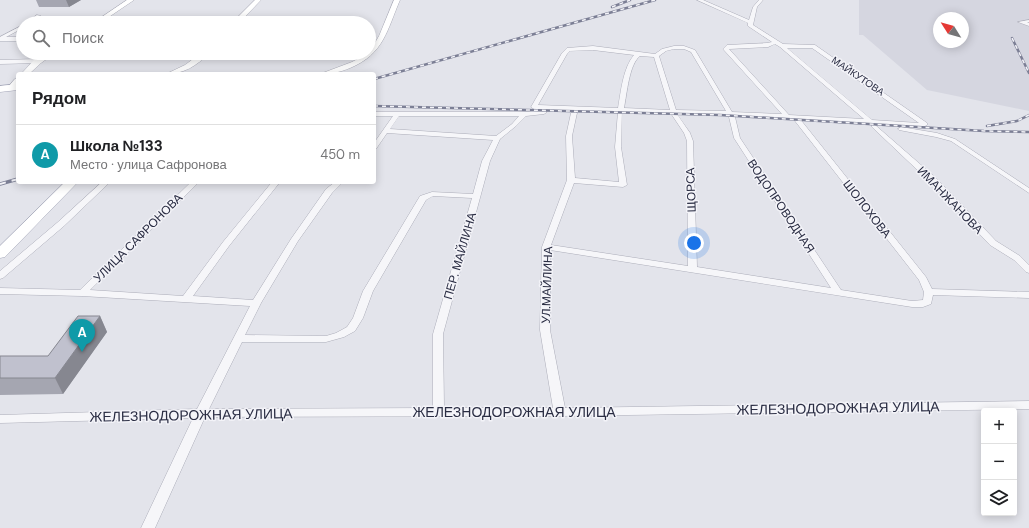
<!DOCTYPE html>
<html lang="ru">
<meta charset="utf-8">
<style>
body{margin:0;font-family:"DM Sans",sans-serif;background:#f2f2f2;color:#202124}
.controls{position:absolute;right:12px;bottom:12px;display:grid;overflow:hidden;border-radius:4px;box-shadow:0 2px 10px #0003}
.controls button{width:36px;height:36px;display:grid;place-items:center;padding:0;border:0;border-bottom:1px solid #e0e0e0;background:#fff;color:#202124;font:20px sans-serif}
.compass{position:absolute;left:933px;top:12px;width:36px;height:36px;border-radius:50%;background:#fff;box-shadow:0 2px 10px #0003;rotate:307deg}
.you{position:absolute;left:694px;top:243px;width:14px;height:14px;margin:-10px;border:3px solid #fff;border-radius:50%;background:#1a73e8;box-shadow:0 0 0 6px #1a73e833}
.badge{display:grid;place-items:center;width:26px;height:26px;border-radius:50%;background:#b45309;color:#fff;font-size:13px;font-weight:700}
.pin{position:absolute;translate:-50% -33px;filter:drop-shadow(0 1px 2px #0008)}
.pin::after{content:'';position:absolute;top:21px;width:14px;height:12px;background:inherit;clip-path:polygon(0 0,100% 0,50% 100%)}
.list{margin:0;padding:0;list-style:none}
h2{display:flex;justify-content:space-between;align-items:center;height:52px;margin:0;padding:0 16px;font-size:17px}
h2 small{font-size:13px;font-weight:400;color:#757577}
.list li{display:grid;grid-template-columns:26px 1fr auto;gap:12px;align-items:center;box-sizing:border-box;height:60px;padding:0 16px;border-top:1px solid #e0e0e0}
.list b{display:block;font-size:15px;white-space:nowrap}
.list p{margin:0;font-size:13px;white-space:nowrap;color:#757577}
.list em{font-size:13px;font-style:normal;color:#757577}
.icon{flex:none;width:22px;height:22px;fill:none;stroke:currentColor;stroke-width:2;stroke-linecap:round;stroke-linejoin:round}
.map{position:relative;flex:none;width:1029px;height:528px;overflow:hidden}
.search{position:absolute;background:#fff;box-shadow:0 2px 10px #0003;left:16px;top:16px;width:360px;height:44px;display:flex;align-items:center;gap:10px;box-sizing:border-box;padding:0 14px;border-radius:22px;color:#757577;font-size:15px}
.panel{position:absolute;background:#fff;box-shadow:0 2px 10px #0003;left:16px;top:72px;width:360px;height:112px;border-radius:4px}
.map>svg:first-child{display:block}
.built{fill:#d5d6e0;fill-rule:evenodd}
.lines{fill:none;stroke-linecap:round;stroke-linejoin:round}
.street-casing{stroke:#acadb9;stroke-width:1}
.secondary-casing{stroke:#acadb9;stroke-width:1}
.primary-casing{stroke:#a2a5b7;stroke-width:1}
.street{fill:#f6f6f9;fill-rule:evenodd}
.secondary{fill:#fff;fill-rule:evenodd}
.primary{fill:#fff;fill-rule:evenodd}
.rail-far1-casing{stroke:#7c7f95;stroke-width:2.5}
.rail-casing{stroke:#7c7f95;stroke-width:3.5}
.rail-far1{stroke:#f3f3f8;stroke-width:1.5;stroke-dasharray:4;stroke-linecap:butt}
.rail{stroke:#f3f3f8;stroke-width:2;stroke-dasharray:6;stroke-linecap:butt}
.wall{fill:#a5a6b1}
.shaded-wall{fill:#868790}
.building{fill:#c0c1ce;stroke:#868790}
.labels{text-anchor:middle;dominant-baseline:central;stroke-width:3;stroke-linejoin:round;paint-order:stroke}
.far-street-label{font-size:10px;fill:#2a2d43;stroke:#f3f3f8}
.street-label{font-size:12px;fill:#2a2d43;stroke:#f3f3f8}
.near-street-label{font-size:14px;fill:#2a2d43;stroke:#f3f3f8}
</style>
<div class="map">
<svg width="1029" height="528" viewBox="0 0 1029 528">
<rect width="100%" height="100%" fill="#e3e4eb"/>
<!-- built -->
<path class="built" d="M859 0H1029V111L927 90 863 35H859ZM939 18H963V42H939Z"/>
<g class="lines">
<defs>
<path id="street" d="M697 0H703L749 20 753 7 759 0H763L757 7 753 25 783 44 815 45 927 123V125L923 127 800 119 926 277 932 289 1029 292V298L933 295 931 304 923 307H912L550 250V330L565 408 1029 401V409L560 416 205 417 155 528H141L193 418 0 423V415L197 409 250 306 82 296 0 294V288L80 290 191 182H199L90 290 183 296 223 242 272 182H280L229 246 193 296 253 300 291 239 326 189 335 182H343L332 193 298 241 261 303 245 335 326 336 336 333 347 327 353 318 363 291 420 196 432 192 473 194 482 161 493 140 387 133 376 149 374 150V143L393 116H374V112H524L544 110 547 112 544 114 526 116 516 126 500 139 490 161 443 334 444 408H553L540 330 542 247 567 180 566 136 571 113 576 112 577 113 572 136 575 178 619 182 615 147 618 112 534 109 531 107 562 53 567 48 593 46 655 54 662 49 674 46H684L695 50 732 112 782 114 723 49 727 45 767 43 772 42 748 26V23ZM775 44 780 47 864 119 789 115 729 49 768 47ZM787 48H812L919 123 872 120ZM674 49H684L691 52 726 111 676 110 659 56 666 51ZM593 50 634 55C623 68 621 91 618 108L538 105 567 54 570 51ZM640 56 654 57 670 110 624 108C627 94 629 64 640 56ZM622 112 673 114 672 115 684 133 687 141 688 266 551 245 574 183 623 187 627 185 621 147ZM677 114 731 115 729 117 734 138 831 288 697 267 693 141 690 133ZM733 115 795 119V121L919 280 924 292 923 300 912 301 841 290 740 138 735 117ZM399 116H519L512 124 496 136 390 129ZM433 196 472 198 433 334V408L209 409 242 342H326L344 337 355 331 363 318 373 291 426 200Z
M37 15 41 16 31 23H26Z
M1029 20V22L1027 23H1029V26L1018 22Z
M23 25V28L6 37H23V41H0V37Z
M0 60 38 59 41 61 38 63 0 64Z
M874 124 936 178 996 241 1020 256 1029 265V273L1026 272 1014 260 990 245 930 182 872 127V125Z
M901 127 937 133 955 139 1029 188V193L951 141 936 137 899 130 898 129Z
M102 182H110L64 226 3 278 0 279V271L58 222Z"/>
<path id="secondary" d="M127 0H134L100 23H93Z
M255 0H261L239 23H232Z
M394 0H400C387 30 384 54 350 68 340 72 331 74 320 74L352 62 369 53 379 36Z
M46 53H55L41 63 29 74H21L35 59Z
M201 53H209C197 66 183 74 166 74L185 65Z
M15 79H18V85L15 89H9L8 87Z"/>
<path id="primary" d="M18 84V90L0 92V86Z
M65 182H78L5 257 0 258V246Z"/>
</defs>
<!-- street casing -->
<use href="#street" class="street-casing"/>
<!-- secondary casing -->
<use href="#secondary" class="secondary-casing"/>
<!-- primary casing -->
<use href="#primary" class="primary-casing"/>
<!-- street -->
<use href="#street" class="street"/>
<!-- secondary -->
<use href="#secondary" class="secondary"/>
<!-- primary -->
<use href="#primary" class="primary"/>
<defs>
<path id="rail-far1" d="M612 7 630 0
M1012 38 1029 73
M374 79 655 0
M374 106 720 115 984 131 1029 132
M987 126 1017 121 1029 115"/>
<path id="rail" d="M0 184 18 179"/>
</defs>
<!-- rail-far1 casing -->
<use href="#rail-far1" class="rail-far1-casing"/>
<!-- rail casing -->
<use href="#rail" class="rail-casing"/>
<!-- rail-far1 -->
<use href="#rail-far1" class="rail-far1"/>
<!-- rail -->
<use href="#rail" class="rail"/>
</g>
<!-- wall -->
<path class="wall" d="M36 0H81L69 7H39Z
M100 316 107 332 63 394 0 395V356H48Z"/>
<!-- shaded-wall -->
<path class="shaded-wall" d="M66 0H81L69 7Z
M100 316 107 332 63 394 55 378Z"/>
<!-- building -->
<path class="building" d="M312 22H348V23H311Z
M78 316H100L55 378H0V356H48Z"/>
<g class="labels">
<!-- far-street labels -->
<g class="far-street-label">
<text transform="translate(858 76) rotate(34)">МАЙКУТОВА</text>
</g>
<!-- street labels -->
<g class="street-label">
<text transform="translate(691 190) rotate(-92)">ЩОРСА</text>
<text transform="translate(950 200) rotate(46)">ИМАНЖАНОВА</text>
<text transform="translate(781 206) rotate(56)">ВОДОПРОВОДНАЯ</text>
<text transform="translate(867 209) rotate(52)">ШОЛОХОВА</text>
<text transform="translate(138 238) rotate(-45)">УЛИЦА САФРОНОВА</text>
<text transform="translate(460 256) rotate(-74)">ПЕР. МАЙЛИНА</text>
<text transform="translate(547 285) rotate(-88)">УЛ.МАЙЛИНА</text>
</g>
<!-- near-street labels -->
<g class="near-street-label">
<text transform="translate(838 408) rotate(-1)">ЖЕЛЕЗНОДОРОЖНАЯ УЛИЦА</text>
<text x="514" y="412">ЖЕЛЕЗНОДОРОЖНАЯ УЛИЦА</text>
<text transform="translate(191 415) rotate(-1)">ЖЕЛЕЗНОДОРОЖНАЯ УЛИЦА</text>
</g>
</g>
</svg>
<div class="controls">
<button>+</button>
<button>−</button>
<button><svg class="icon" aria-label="layers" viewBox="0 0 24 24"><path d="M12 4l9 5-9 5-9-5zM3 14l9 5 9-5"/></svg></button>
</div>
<svg class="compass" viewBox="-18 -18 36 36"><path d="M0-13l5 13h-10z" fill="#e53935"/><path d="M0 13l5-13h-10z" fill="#757577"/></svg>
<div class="you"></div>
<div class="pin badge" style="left:82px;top:352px;background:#0f9aa8">A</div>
<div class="search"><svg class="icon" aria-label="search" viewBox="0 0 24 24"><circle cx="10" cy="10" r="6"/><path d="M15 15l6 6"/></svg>Поиск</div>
<section class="panel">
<h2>Рядом<small></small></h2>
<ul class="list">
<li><span class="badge" style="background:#0f9aa8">A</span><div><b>Школа №133</b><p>Место · улица Сафронова</p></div><em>450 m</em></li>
</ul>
</section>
</div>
